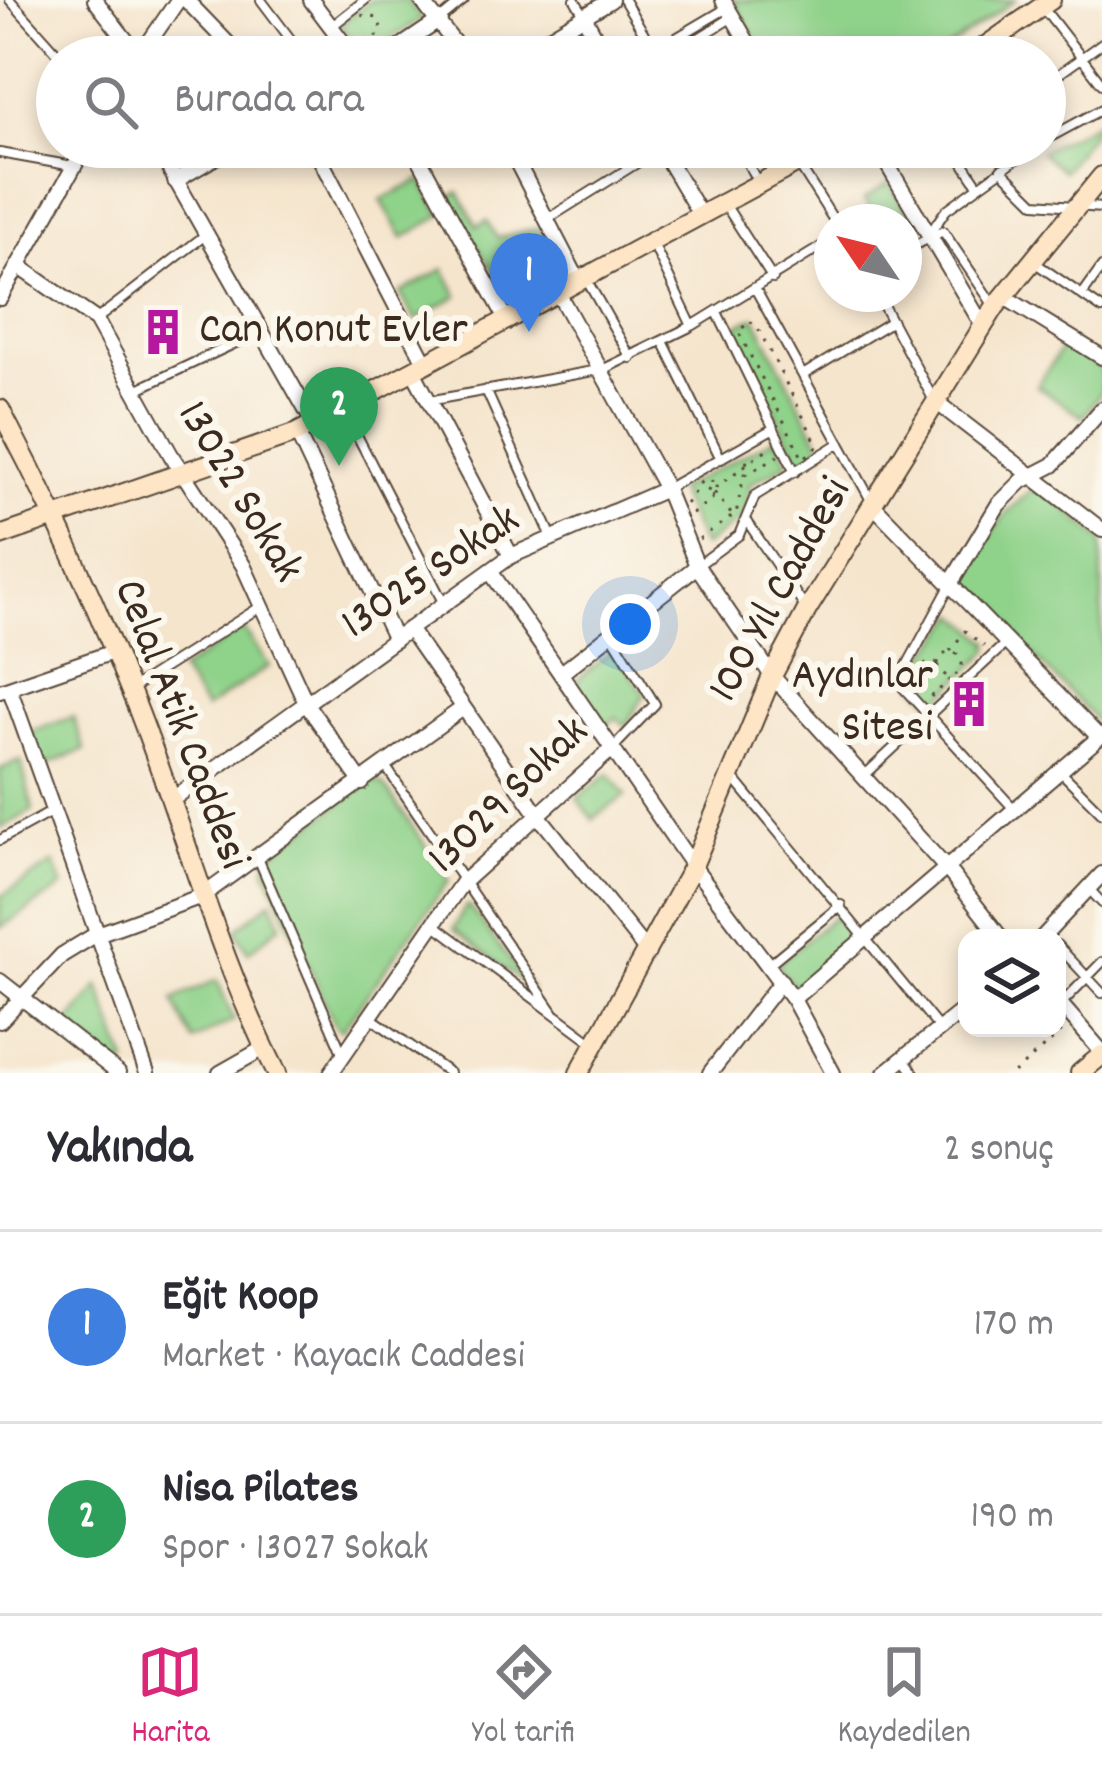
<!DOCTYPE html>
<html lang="tr">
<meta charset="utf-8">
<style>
body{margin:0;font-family:Dekko,sans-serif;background:#f2f2f3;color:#2b2b33}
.controls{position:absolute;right:36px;bottom:36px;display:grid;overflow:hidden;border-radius:24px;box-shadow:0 6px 18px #0003}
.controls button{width:108px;height:108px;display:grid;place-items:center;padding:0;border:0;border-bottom:3px solid #e1e1e2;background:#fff;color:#2b2b33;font:60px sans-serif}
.compass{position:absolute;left:814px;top:204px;width:108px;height:108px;border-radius:50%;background:#fff;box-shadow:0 6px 18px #0003;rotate:305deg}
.you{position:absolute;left:630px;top:624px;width:42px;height:42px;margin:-30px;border:9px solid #fff;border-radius:50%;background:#1a73e8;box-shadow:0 0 0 18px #1a73e833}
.badge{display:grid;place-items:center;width:78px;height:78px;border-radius:50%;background:#db2777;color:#fff;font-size:39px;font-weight:700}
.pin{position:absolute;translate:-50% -99px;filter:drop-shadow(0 3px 6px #0008)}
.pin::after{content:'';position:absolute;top:63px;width:42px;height:36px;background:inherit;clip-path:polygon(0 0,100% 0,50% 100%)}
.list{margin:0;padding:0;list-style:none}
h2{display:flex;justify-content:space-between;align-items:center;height:156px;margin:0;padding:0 48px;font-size:51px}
h2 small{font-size:39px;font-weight:400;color:#7c7c81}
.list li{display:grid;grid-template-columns:78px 1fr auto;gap:36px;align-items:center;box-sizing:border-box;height:192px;padding:0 48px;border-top:3px solid #e1e1e2}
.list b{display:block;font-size:45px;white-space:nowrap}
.list p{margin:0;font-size:39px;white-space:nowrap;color:#7c7c81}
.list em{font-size:39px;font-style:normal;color:#7c7c81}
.icon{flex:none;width:66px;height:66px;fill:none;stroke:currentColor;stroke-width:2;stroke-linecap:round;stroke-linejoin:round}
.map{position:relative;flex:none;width:1102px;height:1073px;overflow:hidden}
.search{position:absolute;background:#fff;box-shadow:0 6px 18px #0003;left:36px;right:36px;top:36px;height:132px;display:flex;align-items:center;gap:30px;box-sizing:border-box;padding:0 42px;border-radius:66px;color:#7c7c81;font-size:45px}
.sheet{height:540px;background:#fff}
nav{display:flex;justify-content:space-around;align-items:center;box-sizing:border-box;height:168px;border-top:3px solid #e1e1e2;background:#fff;font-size:33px;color:#7c7c81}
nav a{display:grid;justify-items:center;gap:6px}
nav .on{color:#db2777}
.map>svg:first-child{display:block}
.green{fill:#8fd28a;stroke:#657e54;stroke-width:3}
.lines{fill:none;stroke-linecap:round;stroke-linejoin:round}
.lane-casing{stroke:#574638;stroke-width:12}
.street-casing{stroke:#574638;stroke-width:18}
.secondary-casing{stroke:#574638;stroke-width:22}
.path{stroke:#574638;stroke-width:3;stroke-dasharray:3 9;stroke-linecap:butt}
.lane{stroke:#fff;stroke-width:8}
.street{stroke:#fff;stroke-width:14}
.secondary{stroke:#fde5c5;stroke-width:18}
.labels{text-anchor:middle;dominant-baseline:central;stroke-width:12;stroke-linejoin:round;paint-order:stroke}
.poi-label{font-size:45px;fill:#3b2a1e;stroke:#fbf7ec;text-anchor:start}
.street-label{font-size:45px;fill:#3b2a1e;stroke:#fbf7ec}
</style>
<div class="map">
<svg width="1102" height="1073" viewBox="0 0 1102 1073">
<rect width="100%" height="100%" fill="#fbf7ec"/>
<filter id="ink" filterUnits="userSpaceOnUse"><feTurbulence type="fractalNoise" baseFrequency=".00833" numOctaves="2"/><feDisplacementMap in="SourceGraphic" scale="24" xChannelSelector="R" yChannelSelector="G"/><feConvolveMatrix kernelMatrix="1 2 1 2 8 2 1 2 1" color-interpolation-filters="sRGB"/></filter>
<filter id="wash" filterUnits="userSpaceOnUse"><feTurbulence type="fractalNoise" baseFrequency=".004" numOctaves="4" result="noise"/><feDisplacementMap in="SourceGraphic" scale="48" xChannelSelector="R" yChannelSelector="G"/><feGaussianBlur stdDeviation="2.7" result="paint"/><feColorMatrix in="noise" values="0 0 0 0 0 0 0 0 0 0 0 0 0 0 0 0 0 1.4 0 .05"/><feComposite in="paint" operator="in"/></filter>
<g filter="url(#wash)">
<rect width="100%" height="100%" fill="#f5e5cd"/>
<!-- green -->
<path class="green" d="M370 0H406L422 19 361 57 341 24Z
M733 0H1015L935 57H766Z
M1102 119 1063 171 1040 152Z
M421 180 442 215 403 238 381 200Z
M889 183 919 232 904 241V222H853L870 210 864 199Z
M459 192 477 226 487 221 497 238 538 228 557 268 553 282 512 300 446 198Z
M444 269 458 296 415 320 400 293Z
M755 317 824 451 801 464 734 327Z
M1063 346 1102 368V391L1083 417 1037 386Z
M777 437 788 463 750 484 743 517 703 547 677 490Z
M1037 484 1102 540V727L960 579 1006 514Z
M958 614 990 642V650L935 704 915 685 914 673Z
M243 628 269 666 205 709 180 671Z
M614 649 645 694 626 726 616 717 607 726 575 682Z
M73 717 85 750 42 767 30 732Z
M21 761 33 810 0 829V769Z
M609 774 626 795 593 819 577 798Z
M372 780 384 785 449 880 342 1030 336 1027 266 869 268 857Z
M54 863 63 887 0 928V897Z
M272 900 281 925 248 952 236 930Z
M466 906H469L532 990 453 929Z
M834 916 855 940 796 989 776 965Z
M217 980 234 1020 193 1041 173 1000Z
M99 986 127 1063 120 1068 66 1026Z"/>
</g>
<g filter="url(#ink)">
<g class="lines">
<defs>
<path id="lane" d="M10 0 61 57
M261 0 304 57
M575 0 584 15
M624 0 658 57
M1043 8 1102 84
M441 19 464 0
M332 26 365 0
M644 57 727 8
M668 57 731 18
M1045 84 1102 43
M1045 140 1102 109
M739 147 758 183
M953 147 978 185
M0 153 73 166
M799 165 835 222
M1001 169 1035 203 1102 208
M726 206 773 279
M546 220 661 148
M930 233 946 210 1033 147
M652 242 692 326
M904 251 943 231 994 306
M1034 262 1102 309
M586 279 631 358
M756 290 873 504
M877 294 933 399
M1082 295 1102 267
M717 312 795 472
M97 319 204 236
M663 341 721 459
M803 375 892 321
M136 390 259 332
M486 390 551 535
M428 401 604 369 692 326 832 240
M344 410 444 604
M666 489 774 428
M747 521 806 609
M697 566 739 535 755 496 840 443
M950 586 898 682 1016 811
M612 635 655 704 614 747
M131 689 260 607
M386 767 554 1013
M1062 773 1102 813
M731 775 939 1028
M864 776 1006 643
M0 840 51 812
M258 858 343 1055
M1090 890 1102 903
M435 925 591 1041
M1057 945 1102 993
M769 964 841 905
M1062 1003 1102 962
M370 1017 449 1073
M903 1058 914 1073"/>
<path id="street" d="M95 0 139 57
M186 0 241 57
M311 0 354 57
M421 0 465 57
M723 0 756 57
M584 16 606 57
M139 57 178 0
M385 57 440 20
M516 57 611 0
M157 147 314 424
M314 147 426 364
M413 147 507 320
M509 147 579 282
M660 147 701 216
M877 147 983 326
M175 181 233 147
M20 267 96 320 171 455 243 565 307 705 362 783
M558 293 666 489 697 566 772 676 948 870 1001 938
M1003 296 1102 357
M0 298 85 147
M413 371 511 556
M935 401 1102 530
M297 433 395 640
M873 505 1099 737
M490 571 693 866 793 999 833 1073
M951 583 998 505 1022 481 1053 465 1102 409
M409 629 539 816 648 953
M564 671 697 566
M10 690 147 1073
M0 691 113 652
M170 801 511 556 666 489
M1042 938 1102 874
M0 981 118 1073
M793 999 1102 735
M1057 1000 1102 1052
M0 1021 62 955 95 935 202 896 463 708
M220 1073 264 1048
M331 1073 462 883 613 748
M710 1073 781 981
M885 1073 967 1007"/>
<path id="secondary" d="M970 57 1051 0
M0 409C51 506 97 605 137 707 185 829 217 956 277 1073
M0 536 297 433 827 147
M579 1073 693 866 772 676 807 610 995 307 1102 176
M1080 1073 1102 1055"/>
</defs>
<!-- lane casing -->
<use href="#lane" class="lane-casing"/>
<!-- street casing -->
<use href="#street" class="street-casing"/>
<!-- secondary casing -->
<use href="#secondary" class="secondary-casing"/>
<!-- path -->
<path class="path" d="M354 38 373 41 382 30 378 18 360 15
M750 322 756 324 818 446 803 459 738 331Z
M745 475 778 456
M715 488 771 446
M714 497 706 495 710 487 732 515
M686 504 701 482 717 481
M692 514 713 498
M699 539 736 514 747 460
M950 651 965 631 984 646
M938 664a12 12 0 1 1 24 0a12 12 0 1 1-24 0Z
M916 675 926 664 937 663
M915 676 932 696 951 679
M1014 1073 1067 1027"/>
<!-- lane -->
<use href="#lane" class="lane"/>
<!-- street -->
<use href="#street" class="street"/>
<!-- secondary -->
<use href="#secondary" class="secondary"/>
</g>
</g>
<!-- icons -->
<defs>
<symbol id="building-bare" viewBox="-9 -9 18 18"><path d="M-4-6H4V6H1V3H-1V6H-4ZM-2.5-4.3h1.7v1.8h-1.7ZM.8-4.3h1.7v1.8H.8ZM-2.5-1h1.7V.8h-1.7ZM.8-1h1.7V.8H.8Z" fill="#b5179e" stroke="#fbf7ec" stroke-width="2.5" paint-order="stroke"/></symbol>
</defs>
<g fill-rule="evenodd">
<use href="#building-bare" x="130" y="299" width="66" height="66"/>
<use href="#building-bare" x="936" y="671" width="66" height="66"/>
</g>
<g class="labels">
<!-- poi labels -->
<g class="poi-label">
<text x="199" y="332">Can Konut Evler</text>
<text x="933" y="678" text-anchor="end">Aydınlar<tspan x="933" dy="52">Sitesi</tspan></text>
</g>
<!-- street labels -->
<g class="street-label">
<text transform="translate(238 493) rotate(59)">13022 Sokak</text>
<text transform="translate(432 574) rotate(-34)">13025 Sokak</text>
<text transform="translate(782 591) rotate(-61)">100 Yıl Caddesi</text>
<text transform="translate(179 725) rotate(69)">Celal Atik Caddesi</text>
<text transform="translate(510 797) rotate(-44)">13029 Sokak</text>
</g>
</g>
</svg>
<div class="controls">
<button><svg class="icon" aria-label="layers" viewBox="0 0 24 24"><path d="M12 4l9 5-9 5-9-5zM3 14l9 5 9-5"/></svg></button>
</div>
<svg class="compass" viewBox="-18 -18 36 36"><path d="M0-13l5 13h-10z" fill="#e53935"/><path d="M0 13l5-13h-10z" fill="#7c7c81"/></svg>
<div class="you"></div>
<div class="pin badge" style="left:529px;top:332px;background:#3f7fe0">1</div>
<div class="pin badge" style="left:339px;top:466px;background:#2e9e5b">2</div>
<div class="search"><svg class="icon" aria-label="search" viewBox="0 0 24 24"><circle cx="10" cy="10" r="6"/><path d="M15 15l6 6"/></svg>Burada ara</div>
</div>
<section class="sheet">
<h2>Yakında<small>2 sonuç</small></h2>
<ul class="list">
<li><span class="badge" style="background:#3f7fe0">1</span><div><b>Eğit Koop</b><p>Market · Kayacık Caddesi</p></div><em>170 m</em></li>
<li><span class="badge" style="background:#2e9e5b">2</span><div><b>Nisa Pilates</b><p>Spor · 13027 Sokak</p></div><em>190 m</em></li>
</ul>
</section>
<nav>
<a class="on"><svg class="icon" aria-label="map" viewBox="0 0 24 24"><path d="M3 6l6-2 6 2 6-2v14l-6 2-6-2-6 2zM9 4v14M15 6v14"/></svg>Harita</a>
<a><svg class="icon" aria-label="directions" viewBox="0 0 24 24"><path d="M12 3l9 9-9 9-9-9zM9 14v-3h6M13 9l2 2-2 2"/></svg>Yol tarifi</a>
<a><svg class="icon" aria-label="saved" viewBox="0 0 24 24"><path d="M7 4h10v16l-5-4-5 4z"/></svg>Kaydedilen</a>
</nav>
